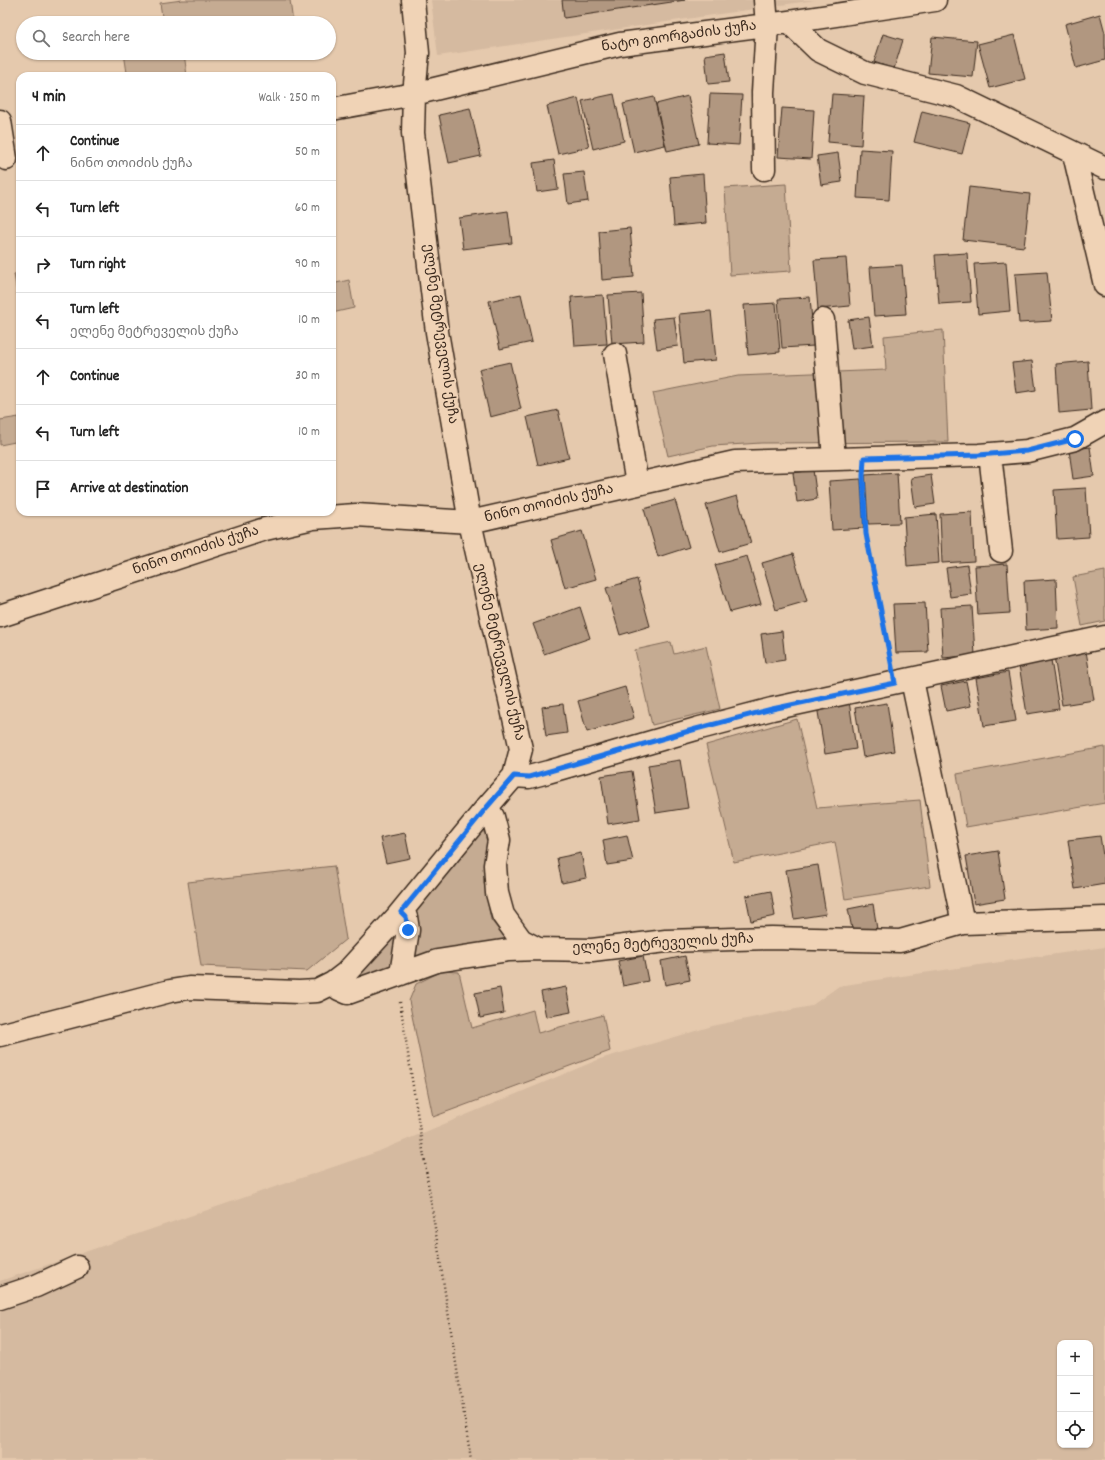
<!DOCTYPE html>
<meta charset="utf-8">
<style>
body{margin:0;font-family:Dekko,"Noto Sans Georgian",sans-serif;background:#f6f6f6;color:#222}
.controls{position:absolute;right:12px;bottom:12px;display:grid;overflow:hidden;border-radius:8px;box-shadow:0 1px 3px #0004}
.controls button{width:36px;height:36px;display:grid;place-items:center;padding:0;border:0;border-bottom:1px solid #e0e0e0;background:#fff;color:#222;font:20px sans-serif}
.stop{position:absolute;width:12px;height:12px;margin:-9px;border:3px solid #1a73e8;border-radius:50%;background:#fff}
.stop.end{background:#1a73e8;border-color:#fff;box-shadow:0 1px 4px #0008}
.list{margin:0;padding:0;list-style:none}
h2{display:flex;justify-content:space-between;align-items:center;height:52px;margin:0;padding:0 16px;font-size:17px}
h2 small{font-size:13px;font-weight:400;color:#767676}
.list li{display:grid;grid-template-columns:26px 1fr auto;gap:12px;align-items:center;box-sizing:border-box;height:56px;padding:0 16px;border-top:1px solid #e0e0e0}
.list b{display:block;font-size:15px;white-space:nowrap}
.list p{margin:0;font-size:13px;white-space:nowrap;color:#767676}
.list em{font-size:13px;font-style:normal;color:#767676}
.icon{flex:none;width:22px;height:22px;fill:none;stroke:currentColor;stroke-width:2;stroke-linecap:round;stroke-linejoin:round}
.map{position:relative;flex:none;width:1105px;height:1460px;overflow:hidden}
.search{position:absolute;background:#fff;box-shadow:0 1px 3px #0004;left:16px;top:16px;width:320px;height:44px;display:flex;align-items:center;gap:10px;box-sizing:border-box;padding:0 14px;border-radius:22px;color:#767676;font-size:15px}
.panel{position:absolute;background:#fff;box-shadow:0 1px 3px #0004;left:16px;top:72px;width:320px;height:444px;border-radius:12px}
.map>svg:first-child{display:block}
.built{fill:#d5baa0;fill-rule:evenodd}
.green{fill:#c5ab92;stroke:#806a58}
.building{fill:#b19780;stroke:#3b2a1e}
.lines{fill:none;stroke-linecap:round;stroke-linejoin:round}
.minor-casing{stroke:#3b2a1e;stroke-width:25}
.path{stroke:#3b2a1e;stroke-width:2.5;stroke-dasharray:1 3;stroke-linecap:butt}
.minor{stroke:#f0d3b6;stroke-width:22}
.route{stroke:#1a73e8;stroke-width:5}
.labels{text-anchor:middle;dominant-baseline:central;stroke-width:4;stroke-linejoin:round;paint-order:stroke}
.street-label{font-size:14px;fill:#3b2a1e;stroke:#f0d3b6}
</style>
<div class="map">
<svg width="1105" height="1460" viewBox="0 0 1105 1460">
<rect width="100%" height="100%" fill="#e5c9ad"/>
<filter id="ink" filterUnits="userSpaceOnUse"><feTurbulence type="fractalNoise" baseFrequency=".025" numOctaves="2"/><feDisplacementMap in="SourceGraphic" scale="8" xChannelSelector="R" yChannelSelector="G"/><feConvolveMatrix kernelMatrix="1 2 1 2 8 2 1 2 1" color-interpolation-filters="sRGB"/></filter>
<g filter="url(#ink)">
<!-- built -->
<path class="built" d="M431 0H815L438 56Z
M1105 947V1460H0V1281L377 1152 600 1059 716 1025 811 1006 839 986 902 976ZM1060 1343H1090V1445H1060Z"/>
<!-- green -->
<path class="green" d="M182 0H290L293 23H163L160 3Z
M124 53H184L187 76H100L127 73Z
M786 184 791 271 730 275 725 188Z
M20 273V311L14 274Z
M349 280 354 308 332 313V284Z
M943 330 948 442 761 443 713 446 668 456 653 393 738 376 886 370 884 336Z
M19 417 20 441 0 445V420Z
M1105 571V621L1082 626 1073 577Z
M671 642 674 654 706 646 720 709 652 725 635 650Z
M797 719 817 808 920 800 930 886 845 899 835 842 734 862 706 745Z
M1105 747V803L966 827 957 774Z
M479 831 488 833 484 883 491 920 507 941 364 979 357 977 358 973Z
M334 866 346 939 307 971 201 966 188 882Z
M442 971 459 972 472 1028 533 1010 538 1033 603 1015 610 1051 433 1117 409 1001 416 984Z"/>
<!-- building -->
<path class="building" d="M562 0H685L564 18Z
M1100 14 1105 33V60L1076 68 1065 24Z
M883 34 903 40 894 69 874 62Z
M1014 35 1025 79 990 88 978 44Z
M932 37 977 41 973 77 928 73Z
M725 52 729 82 708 84 705 55Z
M614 94 624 141 593 149 582 101Z
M710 94 742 95 739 145 707 143Z
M832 94 864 96 861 145 828 142Z
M688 96 699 144 667 151 656 104Z
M654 97 665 145 634 152 623 104Z
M578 98 589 147 558 154 547 106Z
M470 108 481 156 449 163 439 115Z
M782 108 814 110 811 159 778 157Z
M922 111 970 123 962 154 914 142Z
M860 149 892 151 889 200 857 198Z
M838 153 842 182 821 185 817 156Z
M554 160 558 189 537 192 533 163Z
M584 172 588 201 568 204 564 174Z
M703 174 706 223 674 226 670 177Z
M969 187 1030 194 1024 247 963 240Z
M508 211 512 243 463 249 459 218Z
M630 228 634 277 602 280 599 231Z
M967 253 971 302 939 304 935 255Z
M846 258 850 306 818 309 814 260Z
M1006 262 1010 311 978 314 974 264Z
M902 265 906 314 874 316 870 267Z
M1047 272 1052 321 1019 323 1015 274Z
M641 293 644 342 612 344 608 295Z
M521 294 532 342 500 349 489 301Z
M603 295 607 344 575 346 571 297Z
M810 297 814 346 782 348 778 299Z
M776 303 780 352 748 355 744 305Z
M711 311 716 360 684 363 679 314Z
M674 317 678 346 657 349 653 319Z
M869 317 873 346 852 349 848 320Z
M1032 361 1036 390 1016 393 1012 363Z
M1088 361 1091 410 1059 413 1056 364Z
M510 362 521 409 490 417 479 369Z
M558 410 569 458 538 465 527 417Z
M1090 447 1094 476 1073 479 1069 450Z
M813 470 817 499 797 502 793 473Z
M897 473 900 523 868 524 865 475Z
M931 475 935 504 915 507 911 478Z
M861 479 864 528 832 530 829 481Z
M1086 488 1089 537 1057 539 1054 490Z
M737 496 751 543 720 552 706 505Z
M675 500 689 547 658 557 644 509Z
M972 512 974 561 942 563 940 514Z
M936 514 939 563 907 566 904 517Z
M582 531 596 579 565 588 551 540Z
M793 554 807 601 776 610 762 563Z
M747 556 761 604 730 612 715 565Z
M1007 564 1010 613 978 615 975 566Z
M967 565 971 594 950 597 946 568Z
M637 579 650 626 620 635 606 588Z
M1056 579 1058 628 1026 630 1024 581Z
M925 603 928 652 896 653 893 604Z
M972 606 975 655 943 658 940 608Z
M580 607 590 638 544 654 533 624Z
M782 631 785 660 765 663 761 634Z
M1086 651 1094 700 1062 705 1054 656Z
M1051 660 1059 709 1027 714 1019 665Z
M1008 672 1016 721 984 726 976 678Z
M966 681 971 706 946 711 941 686Z
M625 687 634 718 587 732 578 701Z
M849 701 856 749 825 754 817 706Z
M887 703 894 751 863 757 855 708Z
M563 704 567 733 546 736 542 707Z
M680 760 688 808 656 813 648 765Z
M632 771 640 819 608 824 601 776Z
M405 833 410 858 386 863 380 838Z
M627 835 633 861 607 865 603 840Z
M1100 836 1105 868V884L1075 889 1068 840Z
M998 851 1005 899 974 904 966 856Z
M581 853 586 878 562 883 557 858Z
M818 865 826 914 794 919 786 870Z
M771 891 775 916 751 921 746 896Z
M873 904 877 929 853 934 848 909Z
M643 956 648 981 623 986 618 961Z
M685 956 690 980 665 985 661 961Z
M566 987 571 1012 546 1017 541 992Z
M500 988 504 1013 480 1018 475 993Z"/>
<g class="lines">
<defs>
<path id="minor" d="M789 22 818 50 865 73 956 96 1105 168
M332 109 414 94 620 44 789 22 935 0
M0 121 6 159
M1074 154 1105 285
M764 169 763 92 767 25 765 0
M823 320 834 459
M615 354 637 484
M990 454 1001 551
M0 616 265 529 313 518 356 515 470 522 735 462 979 455 1027 451 1075 439 1105 422
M912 680 963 923
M514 776 529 777 548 772 696 729 772 709 1105 637
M487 807 493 817 499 840 495 865 497 893 503 915 521 940 538 949 592 950 666 941 771 938 900 941 963 923 1105 918
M401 912 406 917 408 930 401 974
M333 983 339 989 348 993 437 961 509 950 538 949
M0 1035 170 991 189 988 299 992 317 991 333 983 346 973 396 918 487 807 514 776 521 749 470 522 437 332 413 133 414 94 418 53 413 0
M0 1298 36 1286 77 1267"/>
</defs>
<!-- minor casing -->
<use href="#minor" class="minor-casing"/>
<!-- path -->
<path class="path" d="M863 483 866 534 890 657
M400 1002 471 1460"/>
<!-- minor -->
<use href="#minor" class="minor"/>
</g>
</g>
<g class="lines" filter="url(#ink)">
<!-- route -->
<path class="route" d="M408 930 406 917 401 912 487 807 514 776 529 777 696 729 772 709 895 683 866 534 863 476 864 458 979 455 1027 451 1075 439"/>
</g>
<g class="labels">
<!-- street labels -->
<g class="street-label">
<text transform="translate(679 37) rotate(-8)">ნატო გიორგაძის ქუჩა</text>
<text transform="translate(440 334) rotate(82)">ელენე მეტრეველის ქუჩა</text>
<text transform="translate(549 504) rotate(-13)">ნინო თოიძის ქუჩა</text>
<text transform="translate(196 551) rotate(-18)">ნინო თოიძის ქუჩა</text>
<text transform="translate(499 652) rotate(77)">ელენე მეტრეველის ქუჩა</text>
<text transform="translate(663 944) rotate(-3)">ელენე მეტრეველის ქუჩა</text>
</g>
</g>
</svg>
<div class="controls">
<button>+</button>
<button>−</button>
<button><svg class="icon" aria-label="locate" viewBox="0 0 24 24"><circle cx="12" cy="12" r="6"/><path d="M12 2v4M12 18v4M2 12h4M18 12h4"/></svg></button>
</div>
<div class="stop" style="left:1075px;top:439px"></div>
<div class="stop end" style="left:408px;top:930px"></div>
<div class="search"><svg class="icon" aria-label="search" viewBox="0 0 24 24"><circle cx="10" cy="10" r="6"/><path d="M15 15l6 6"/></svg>Search here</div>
<section class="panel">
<h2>4 min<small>Walk · 250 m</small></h2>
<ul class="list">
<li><svg class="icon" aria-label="ahead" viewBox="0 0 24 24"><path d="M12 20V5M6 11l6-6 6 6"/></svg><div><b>Continue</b><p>ნინო თოიძის ქუჩა</p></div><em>50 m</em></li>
<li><svg class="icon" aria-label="left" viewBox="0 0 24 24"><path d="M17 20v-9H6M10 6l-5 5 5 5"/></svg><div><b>Turn left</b></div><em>60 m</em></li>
<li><svg class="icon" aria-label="right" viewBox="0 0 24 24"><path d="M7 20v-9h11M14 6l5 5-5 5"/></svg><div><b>Turn right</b></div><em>90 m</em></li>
<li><svg class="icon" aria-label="left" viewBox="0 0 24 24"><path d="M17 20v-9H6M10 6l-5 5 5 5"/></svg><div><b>Turn left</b><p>ელენე მეტრეველის ქუჩა</p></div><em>10 m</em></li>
<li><svg class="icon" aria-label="ahead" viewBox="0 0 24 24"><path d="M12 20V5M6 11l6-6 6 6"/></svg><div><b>Continue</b></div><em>30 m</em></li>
<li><svg class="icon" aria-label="left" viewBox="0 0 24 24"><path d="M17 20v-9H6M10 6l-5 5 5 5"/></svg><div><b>Turn left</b></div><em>10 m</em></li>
<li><svg class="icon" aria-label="arrive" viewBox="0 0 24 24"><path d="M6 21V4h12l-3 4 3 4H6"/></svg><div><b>Arrive at destination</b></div></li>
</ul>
</section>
</div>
